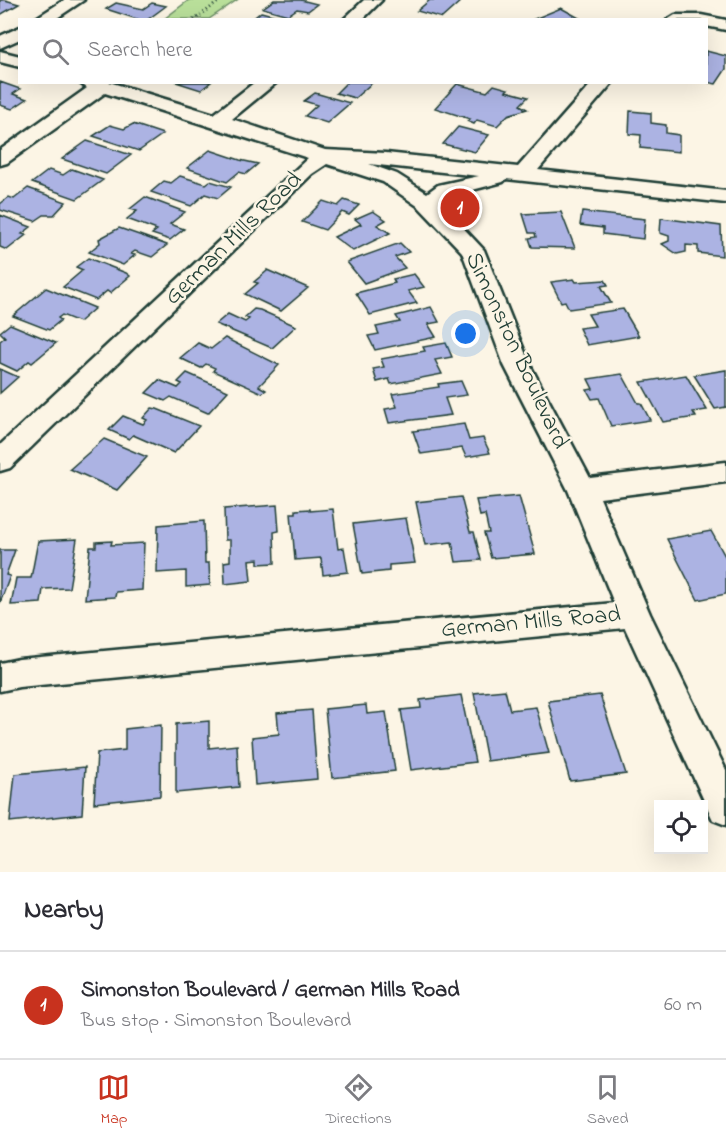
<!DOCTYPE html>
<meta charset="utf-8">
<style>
body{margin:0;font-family:"Indie Flower",sans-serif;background:#f7f7f7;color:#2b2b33}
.controls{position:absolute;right:18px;bottom:18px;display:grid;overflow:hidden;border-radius:0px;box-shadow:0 6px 24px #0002}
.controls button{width:54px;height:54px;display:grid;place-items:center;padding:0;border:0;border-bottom:2px solid #e1e1e2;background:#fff;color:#2b2b33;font:30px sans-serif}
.you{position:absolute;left:466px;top:334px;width:21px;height:21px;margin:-15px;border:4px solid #fff;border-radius:50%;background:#1a73e8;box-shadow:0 0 0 9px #1a73e833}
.badge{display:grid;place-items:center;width:39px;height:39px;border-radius:50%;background:#c8321e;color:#fff;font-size:20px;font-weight:700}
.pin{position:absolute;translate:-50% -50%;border:3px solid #fff;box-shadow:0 2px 6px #0006}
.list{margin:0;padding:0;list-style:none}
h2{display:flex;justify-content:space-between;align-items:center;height:78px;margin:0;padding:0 24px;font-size:26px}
h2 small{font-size:20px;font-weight:400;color:#7c7c81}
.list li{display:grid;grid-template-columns:39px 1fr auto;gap:18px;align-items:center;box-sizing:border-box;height:108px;padding:0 24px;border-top:2px solid #e1e1e2}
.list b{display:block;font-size:22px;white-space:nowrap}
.list p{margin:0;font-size:20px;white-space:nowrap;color:#7c7c81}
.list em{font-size:20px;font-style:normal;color:#7c7c81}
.icon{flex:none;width:33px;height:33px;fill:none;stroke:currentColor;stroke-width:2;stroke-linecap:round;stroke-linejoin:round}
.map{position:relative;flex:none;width:726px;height:872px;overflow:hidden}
.search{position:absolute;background:#fff;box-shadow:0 6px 24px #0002;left:18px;right:18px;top:18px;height:66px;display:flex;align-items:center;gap:15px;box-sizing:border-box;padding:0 21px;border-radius:0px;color:#7c7c81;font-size:22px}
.sheet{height:186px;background:#fff}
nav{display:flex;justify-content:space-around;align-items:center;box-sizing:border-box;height:84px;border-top:2px solid #e1e1e2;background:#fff;font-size:16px;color:#7c7c81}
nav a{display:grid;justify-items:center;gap:3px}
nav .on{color:#c8321e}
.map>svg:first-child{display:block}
.green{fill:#b9df9a;stroke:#6c8e67;stroke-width:1.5}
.building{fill:#acb3e3;stroke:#1f3d34;stroke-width:1.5}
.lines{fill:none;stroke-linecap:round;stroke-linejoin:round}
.street-casing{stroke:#1f3d34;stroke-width:5}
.path{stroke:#1f3d34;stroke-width:3;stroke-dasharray:1 3;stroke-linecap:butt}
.street{fill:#fcf5e5;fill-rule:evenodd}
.labels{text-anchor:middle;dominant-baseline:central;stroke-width:5;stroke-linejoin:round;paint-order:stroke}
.street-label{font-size:24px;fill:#1f3d34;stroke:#fcf5e5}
</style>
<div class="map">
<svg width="726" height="872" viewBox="0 0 726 872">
<rect width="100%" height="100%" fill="#fcf5e5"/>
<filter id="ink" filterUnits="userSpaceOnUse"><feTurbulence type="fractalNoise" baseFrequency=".0167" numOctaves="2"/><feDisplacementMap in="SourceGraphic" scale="12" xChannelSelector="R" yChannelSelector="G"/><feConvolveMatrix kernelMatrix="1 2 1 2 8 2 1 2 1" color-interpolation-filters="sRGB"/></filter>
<g filter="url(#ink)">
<!-- green -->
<path class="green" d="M189 0H237L209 19H164Z"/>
<!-- building -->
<path class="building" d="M0 0H5L19 4 0 15Z
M274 0H301L317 4 308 11 297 9 288 15 263 8Z
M430 0H462L442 18 417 11Z
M116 3 143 9 152 3 166 6 147 20H140L106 9Z
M561 8 581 19 532 20Z
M261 12 284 18 251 20Z
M706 51 726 56V69L716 84 706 82Z
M0 82 20 89 13 94 27 99 12 109 0 105Z
M176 82H211L201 90Z
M347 82H373L355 98 336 93Z
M457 84 487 92 494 85 508 89 506 91 528 97 520 105 527 109 508 115 497 126 477 120 474 124 467 121 470 119 435 108Z
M315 93 350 103 327 123 305 116 317 105 304 101Z
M630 111 651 113V123L666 125V133L679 135V152L640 148 641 135 629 134Z
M133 124 163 134 139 151 93 136 110 125 124 129Z
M458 127 489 135 475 152 443 144Z
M87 141 131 155 106 174 62 159Z
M210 150 240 160 258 164 246 174 239 172 227 182 187 168Z
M72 169 103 180 77 199 32 183 49 170 63 175Z
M180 176 206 184 210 181 231 187 218 198 205 194 191 206 151 192 164 181 171 183Z
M28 188 66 202 54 215H44L35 221 0 210V204L9 197 14 199Z
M145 197 185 212 170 224 184 229 170 240 152 234 157 230 127 219 137 211 130 209Z
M344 200 359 205 349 215 342 212 325 230 302 222 323 201 338 206Z
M373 211 386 220 377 225 390 233 353 251 334 237 361 224 355 219Z
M561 212 575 248 532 247 529 238 536 237 535 233H529L523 214Z
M582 212 645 219 643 239 603 234V228L580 225Z
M0 215 31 227 22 234 26 235 7 250 0 247Z
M661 218 721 226 722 256 698 253V246L686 245V252L677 254 662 244 669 241V236L660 233Z
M119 228 145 237 167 245 152 257 135 251 131 254 135 255 123 265 89 252 100 243 99 239Z
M400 243 409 252 395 257 405 268 375 279 364 283 347 262Z
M88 258 126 273 130 276 110 293 107 291 96 300 63 287 83 270 76 267Z
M267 271V270L308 288 281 311 245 294 258 283 254 282Z
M414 274 424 287 408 291 417 303 412 304 370 315 356 293 395 283 393 279Z
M574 279 576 282 605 280 608 285 601 286 611 303 569 309 565 301 561 302 551 282Z
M46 288 95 308 79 322 62 315 58 318 61 320 49 330 13 316Z
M431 307 439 322 428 324 436 337 375 350 368 336 379 334 376 327 400 322 396 316Z
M254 309 260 310 296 326 272 348 216 324 228 314 245 322 249 319 245 317Z
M623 309 639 336 587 345 579 328 595 326 588 314Z
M10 324 34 334 56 343 32 363 29 361 17 371 0 363V341L5 337 0 332Z
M225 338 279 365 259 386 266 390 262 393 213 371 215 368 206 364 201 368 180 358 198 343 211 349Z
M446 343 452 357 435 360 442 374 391 384 389 379 377 382 373 369 384 367 381 359 425 351 423 347Z
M0 369 18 377 0 393Z
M726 370V407L715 409 694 375Z
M187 373 228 391 208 413 171 397 165 401 146 393 159 380 178 388 182 384 178 382Z
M622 374 638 403H641L650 420 611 426 599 398 592 399 587 390 593 389 588 379Z
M686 375 707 410 693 412 696 417 663 422 641 382Z
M461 381 467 395 445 398 451 415 389 423 385 409 397 407 392 394 439 387 438 384Z
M152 408 157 409 199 426 174 453 133 435 129 439 109 430 123 416 143 424 147 420 143 418Z
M464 424 469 440 483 438 490 453 466 457 462 448 421 454 413 431Z
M104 439 147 457 117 490 70 469Z
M519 496 535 554 491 558 484 533H489L485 515 480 516 476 500Z
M461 497 470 532H474L481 560 456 562 452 542 425 545 416 502Z
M277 505 279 531 274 532 275 563 258 564V559L249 560 251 581 225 584 224 562 230 561V540H225L224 509Z
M310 509V511L333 509 338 549 344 548 348 572 323 575 321 558 295 560 291 513H296V510Z
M406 518 415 563 389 565V571L362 574 353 524Z
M204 521 205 563H209L210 585 186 587V571L157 573 158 525Z
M711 531 726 558V594L698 600 667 539Z
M77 539 69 588 43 589 41 603 11 605 16 578H31L38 541Z
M112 541 111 545 144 543 142 590 116 592 115 597 85 599 90 547H96V542Z
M0 550H15L6 575 10 576 0 603Z
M505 690 510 710 536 707 549 753 487 761 474 693Z
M461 695 475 762 411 770 401 710 421 708 420 700Z
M600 695 626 774 570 781 548 701Z
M366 705 367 714 386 712 395 771 332 778 325 709Z
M312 710 317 779 255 785 252 737 279 734 277 713Z
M209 721V748L237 745 239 787 176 793V724Z
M161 725 160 796 94 803 97 753 125 750V729Z
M85 767 82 814 10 822 15 774Z"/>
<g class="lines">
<defs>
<path id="street" d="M64 0H84L54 20H33Z
M364 0H382L362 20H343Z
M675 15H701L726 20V30L706 26V20H667Z
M20 27V39L0 48V36Z
M0 51 20 56V67L0 62Z
M78 82H109L214 114 255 82H277L232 119 325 150 386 153 518 167 593 82H613L538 170 726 191V203L506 179 503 182 453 195 440 203 484 250 530 365 590 478 726 462V482L600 498 650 614 726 770V825L713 820 625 628 19 687 0 691V663L19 659 614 603 568 490 504 365 462 252 419 207 383 182 327 164 312 174 10 468 0 471V445L308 158 105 93 7 163 0 165V150L87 88ZM369 164 479 176 438 185 427 193 397 174Z"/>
</defs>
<!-- street casing -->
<use href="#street" class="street-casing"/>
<!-- path -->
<path class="path" d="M194 20 221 0"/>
<!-- street -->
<use href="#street" class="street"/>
</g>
</g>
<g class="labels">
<!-- street labels -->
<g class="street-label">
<text transform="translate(234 239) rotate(-44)">German Mills Road</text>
<text transform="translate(516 351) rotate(65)">Simonston Boulevard</text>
<text transform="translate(531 623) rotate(-5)">German Mills Road</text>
</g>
</g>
</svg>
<div class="controls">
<button><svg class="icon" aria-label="locate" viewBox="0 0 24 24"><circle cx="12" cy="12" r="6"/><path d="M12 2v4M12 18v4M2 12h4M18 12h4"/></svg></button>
</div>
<div class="you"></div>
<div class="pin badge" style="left:460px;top:208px">1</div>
<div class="search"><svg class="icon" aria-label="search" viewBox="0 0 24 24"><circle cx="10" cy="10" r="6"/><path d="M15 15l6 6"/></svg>Search here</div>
</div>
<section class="sheet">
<h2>Nearby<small></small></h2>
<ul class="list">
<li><span class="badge">1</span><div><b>Simonston Boulevard / German Mills Road</b><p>Bus stop · Simonston Boulevard</p></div><em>60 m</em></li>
</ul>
</section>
<nav>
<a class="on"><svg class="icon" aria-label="map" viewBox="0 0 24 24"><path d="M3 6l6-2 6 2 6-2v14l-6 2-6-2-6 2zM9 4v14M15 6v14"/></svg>Map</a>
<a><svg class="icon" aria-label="directions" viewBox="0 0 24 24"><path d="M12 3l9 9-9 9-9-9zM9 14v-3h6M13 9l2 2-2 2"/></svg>Directions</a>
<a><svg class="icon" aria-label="saved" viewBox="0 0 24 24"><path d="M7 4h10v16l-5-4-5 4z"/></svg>Saved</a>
</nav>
